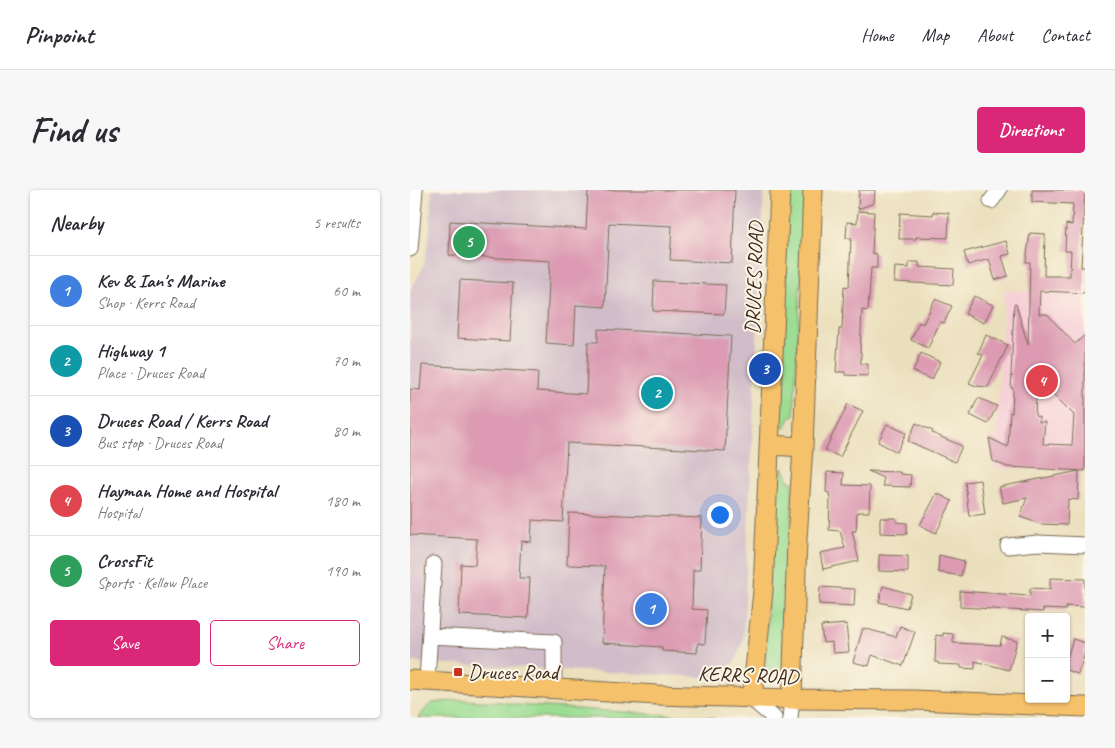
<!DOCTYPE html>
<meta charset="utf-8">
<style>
body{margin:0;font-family:Caveat,sans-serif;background:#f7f7f7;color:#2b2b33}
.controls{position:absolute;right:15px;bottom:15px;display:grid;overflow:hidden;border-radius:5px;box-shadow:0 1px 4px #0004}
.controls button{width:45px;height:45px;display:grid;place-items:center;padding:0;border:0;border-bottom:1px solid #e1e1e2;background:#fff;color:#2b2b33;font:25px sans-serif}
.you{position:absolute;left:309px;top:324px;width:18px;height:18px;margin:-12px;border:4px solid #fff;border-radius:50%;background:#1a73e8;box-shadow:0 0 0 8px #1a73e833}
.badge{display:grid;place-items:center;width:32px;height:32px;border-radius:50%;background:#db2777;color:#fff;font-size:16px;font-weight:700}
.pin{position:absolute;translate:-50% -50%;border:2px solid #fff;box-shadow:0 1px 5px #0006}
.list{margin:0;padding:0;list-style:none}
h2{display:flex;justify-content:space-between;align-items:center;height:65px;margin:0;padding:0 20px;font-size:21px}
h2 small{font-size:16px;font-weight:400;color:#7c7c81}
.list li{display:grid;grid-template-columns:32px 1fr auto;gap:15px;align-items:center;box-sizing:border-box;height:70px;padding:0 20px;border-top:1px solid #e1e1e2}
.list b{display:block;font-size:19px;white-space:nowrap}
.list p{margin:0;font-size:16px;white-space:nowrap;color:#7c7c81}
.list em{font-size:16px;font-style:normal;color:#7c7c81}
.actions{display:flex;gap:10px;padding:15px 20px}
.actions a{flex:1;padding:11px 0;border:1px solid #db2777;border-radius:5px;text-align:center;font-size:18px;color:#db2777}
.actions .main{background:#db2777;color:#fff}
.map{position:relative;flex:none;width:675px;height:528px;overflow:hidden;border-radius:5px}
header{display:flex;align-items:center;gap:30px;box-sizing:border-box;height:70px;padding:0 25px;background:#fff;border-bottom:1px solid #e1e1e2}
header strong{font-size:24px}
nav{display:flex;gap:28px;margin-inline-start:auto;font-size:18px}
.intro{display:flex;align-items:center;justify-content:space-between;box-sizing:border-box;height:120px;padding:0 30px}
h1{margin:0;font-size:35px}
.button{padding:12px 22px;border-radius:5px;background:#db2777;color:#fff;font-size:18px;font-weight:700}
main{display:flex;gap:30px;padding:0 30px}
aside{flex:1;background:#fff;border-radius:5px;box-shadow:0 1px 4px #0004}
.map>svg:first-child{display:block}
.built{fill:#f6cfd7}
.industrial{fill:#d1bdc9}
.grass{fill:#9cdd93;stroke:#6c8458}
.building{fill:#dc9bb3;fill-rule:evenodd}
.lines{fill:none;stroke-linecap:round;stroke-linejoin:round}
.minor-casing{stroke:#796a56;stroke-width:17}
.major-casing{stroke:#796a56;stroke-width:21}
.minor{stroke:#fff;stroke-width:15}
.major{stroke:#f5c16b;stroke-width:19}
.poi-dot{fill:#c8321e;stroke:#fcf5e5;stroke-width:2}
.labels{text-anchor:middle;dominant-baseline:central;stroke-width:4;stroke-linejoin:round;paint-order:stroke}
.street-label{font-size:21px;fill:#3b2a1e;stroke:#fcf5e5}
.poi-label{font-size:21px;fill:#3b2a1e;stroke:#fcf5e5;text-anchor:start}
</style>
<header>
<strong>Pinpoint</strong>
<nav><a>Home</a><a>Map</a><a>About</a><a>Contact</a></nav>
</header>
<div class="intro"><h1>Find us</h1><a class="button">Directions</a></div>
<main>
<aside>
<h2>Nearby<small>5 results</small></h2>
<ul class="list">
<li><span class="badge" style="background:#3f7fe0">1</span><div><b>Kev &amp; Ian's Marine</b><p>Shop · Kerrs Road</p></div><em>60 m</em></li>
<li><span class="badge" style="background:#0f9aa8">2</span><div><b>Highway 1</b><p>Place · Druces Road</p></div><em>70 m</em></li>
<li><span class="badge" style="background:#1a4fb4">3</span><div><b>Druces Road / Kerrs Road</b><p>Bus stop · Druces Road</p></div><em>80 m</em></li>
<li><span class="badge" style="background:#e0444e">4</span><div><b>Hayman Home and Hospital</b><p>Hospital</p></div><em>180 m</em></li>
<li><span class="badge" style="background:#2e9e5b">5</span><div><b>CrossFit</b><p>Sports · Kellow Place</p></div><em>190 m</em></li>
</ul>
<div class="actions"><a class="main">Save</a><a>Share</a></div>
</aside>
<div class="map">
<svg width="675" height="528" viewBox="0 0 675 528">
<rect width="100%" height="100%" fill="#fcf5e5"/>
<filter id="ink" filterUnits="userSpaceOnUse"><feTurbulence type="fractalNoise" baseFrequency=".02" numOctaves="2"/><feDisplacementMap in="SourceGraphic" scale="10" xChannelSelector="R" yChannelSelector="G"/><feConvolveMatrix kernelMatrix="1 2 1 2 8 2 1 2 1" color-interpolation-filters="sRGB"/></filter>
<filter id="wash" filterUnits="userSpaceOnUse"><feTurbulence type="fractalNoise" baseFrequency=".0096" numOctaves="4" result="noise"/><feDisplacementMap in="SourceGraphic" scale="20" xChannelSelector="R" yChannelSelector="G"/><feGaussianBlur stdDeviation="1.12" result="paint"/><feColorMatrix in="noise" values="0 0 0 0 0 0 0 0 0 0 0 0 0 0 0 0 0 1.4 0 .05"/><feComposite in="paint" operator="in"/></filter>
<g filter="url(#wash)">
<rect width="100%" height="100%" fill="#ebe0bd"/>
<!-- built -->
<path class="built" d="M595 100 675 104V281L584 278Z"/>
<!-- industrial -->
<path class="industrial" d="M22 0H354L333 450 326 470 312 484 291 487 0 472V101L13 78 19 49Z"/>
<!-- grass -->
<path class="grass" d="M376 0H395L384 226H381L376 236 373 237 370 227Z
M372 278H374L379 292H383L374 485 355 483 363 292 367 293Z
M53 510 92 512 106 515 304 528H8L21 513Z"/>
<g id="blocks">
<!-- building -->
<path class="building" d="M178 0H325L322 73 260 70 262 36 199 33 195 117 166 115 164 155 136 153 140 71 39 65 40 31 176 39Z
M449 0H465L464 13 448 19Z
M622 0H675L671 77H675V103L630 101 629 124H637L665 154 675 145V281L597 277 583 271 579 248 598 257 600 222 602 223 603 198H601L602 185 601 187 604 114H606L618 155 620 72H616L620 43 635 44 634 86H660L661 61H655L656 34 662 35 663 14 622 12ZM637 198 664 225 662 255 633 254 635 232H629V227L625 226 626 209Z
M448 21 464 22 462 63 467 64V78H461L458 121 452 120 450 162H451V174H458V186L435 185V182H426L429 139H432L434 96 439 97 441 48H436L437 32 447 33Z
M523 22 539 23 538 48 506 47V49H489L490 23 523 25Z
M596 51 600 64 592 66 598 86 585 90 579 69 558 75 554 62Z
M499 72H509V77L544 79 543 95 484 92 485 77 499 78Z
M50 90 103 93 100 151 47 148Z
M244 91 316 95 314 124 243 121Z
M564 106 583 115 574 133 555 124Z
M525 109 542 116 534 133 530 132 518 158 501 150 509 132 513 134Z
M188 139 321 146 315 261 157 253 153 332 122 330 121 352 111 351 109 388H120L118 428 49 425 51 374 65 375 67 349 0 345V199L10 200 12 175 128 182 127 201 176 204 178 152H188Z
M576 145 598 155 578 197 566 196 559 193 573 165 568 163Z
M511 163 530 172 522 190 503 181Z
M568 208 587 216 578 234 560 225Z
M438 214 453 221 430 267 415 260Z
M506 233 523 241 522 243 552 256 545 272 498 251Z
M477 234 496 243 487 262 468 252Z
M458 281 490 282V284L501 285 500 297 473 296V288Z
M669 281 668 310 658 309 657 335 631 334 610 327 617 308 593 313 589 297Z
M417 282 434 283 433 295 460 296 459 322H447L446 341H442L449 371 413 379 410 363 435 358 430 341 419 340 420 310 419 303 416 302Z
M570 290 575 324 559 326 555 292Z
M527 303 542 311 526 343 510 335Z
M159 323 292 328 290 380H283L282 419 297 420 295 454 288 453 287 463 252 461V457L192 453 195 376 157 375Z
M470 328H486V332L497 333V344L470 343Z
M469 365 498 366V382L469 381Z
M529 365 554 371 551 386 528 382Z
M640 388 675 389V417L656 416V420L633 419V422L550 417V401L620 406V398L640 399Z
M473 396 501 404 497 418 469 412Z
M410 397 445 399 444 416 409 414Z
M436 434 439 462 423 463 422 452 413 453 411 436Z
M490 436 505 442 493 476 462 465 459 476 443 472 453 438 486 447Z
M533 443 543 444V453L590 455 592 447 607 451 599 480 565 471V479L551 478V475L528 474V472H525L526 445 533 446Z
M663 449 675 453V463L668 484 656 480V471Z"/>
</g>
</g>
<g filter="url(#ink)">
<use href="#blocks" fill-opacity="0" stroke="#796a56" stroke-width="1"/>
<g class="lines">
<defs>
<path id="minor" d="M581 11 589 0
M0 59 5 0
M598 356 628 353 675 355
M20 446 144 452V500
M17 491 24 374
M342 509 364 528
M380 528 382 509"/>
<path id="major" d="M360 255 393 257
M0 490 247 505 382 509 504 510 675 517
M342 509 353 401 370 0
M382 509 387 350 393 257 403 0"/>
</defs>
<!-- minor casing -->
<use href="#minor" class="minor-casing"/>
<!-- major casing -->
<use href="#major" class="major-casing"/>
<!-- minor -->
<use href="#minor" class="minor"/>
<!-- major -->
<use href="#major" class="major"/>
</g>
</g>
<!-- markers -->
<rect class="poi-dot" x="43" y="477" width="10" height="10" rx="2.5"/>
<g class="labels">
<!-- street labels -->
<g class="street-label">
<text transform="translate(344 88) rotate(-88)">DRUCES ROAD</text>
<text transform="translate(338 485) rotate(2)">KERRS ROAD</text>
</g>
<!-- poi labels -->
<g class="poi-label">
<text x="58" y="482">Druces Road</text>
</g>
</g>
</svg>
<div class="controls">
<button>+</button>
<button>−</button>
</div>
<div class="you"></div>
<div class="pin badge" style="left:241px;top:419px;background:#3f7fe0">1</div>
<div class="pin badge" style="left:247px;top:203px;background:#0f9aa8">2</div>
<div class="pin badge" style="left:355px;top:179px;background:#1a4fb4">3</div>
<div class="pin badge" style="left:632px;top:191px;background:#e0444e">4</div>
<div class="pin badge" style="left:59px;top:52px;background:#2e9e5b">5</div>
</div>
</main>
